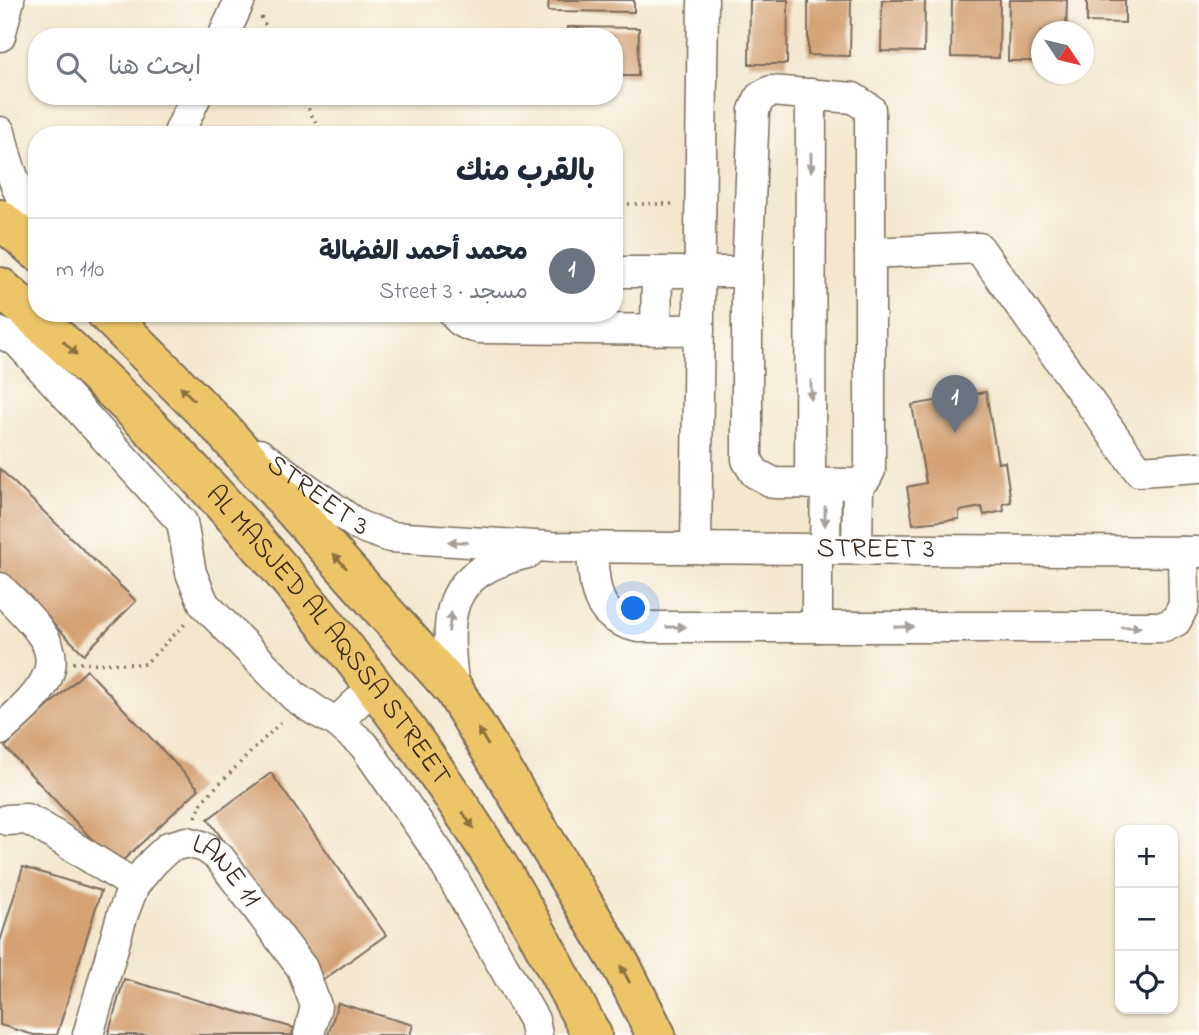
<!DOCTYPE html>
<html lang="ar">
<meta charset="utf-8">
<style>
body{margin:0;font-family:"Indie Flower","Playpen Sans Arabic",sans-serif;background:#f6f6f7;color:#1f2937;direction:rtl}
.controls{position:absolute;right:21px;bottom:21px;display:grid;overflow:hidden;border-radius:14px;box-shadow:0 2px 5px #0004}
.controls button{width:63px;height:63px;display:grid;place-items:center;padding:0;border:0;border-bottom:2px solid #e0e1e3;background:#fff;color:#1f2937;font:35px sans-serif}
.compass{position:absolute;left:1031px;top:21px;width:63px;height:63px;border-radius:50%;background:#fff;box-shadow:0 2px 5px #0004;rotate:125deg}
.you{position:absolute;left:634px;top:609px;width:24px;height:24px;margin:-18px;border:5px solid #fff;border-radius:50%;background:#1a73e8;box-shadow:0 0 0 10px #1a73e833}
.badge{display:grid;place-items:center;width:46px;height:46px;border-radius:50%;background:#2563eb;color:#fff;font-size:23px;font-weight:700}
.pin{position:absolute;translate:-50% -58px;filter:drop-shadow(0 2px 4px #0008)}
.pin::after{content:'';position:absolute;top:37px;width:24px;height:21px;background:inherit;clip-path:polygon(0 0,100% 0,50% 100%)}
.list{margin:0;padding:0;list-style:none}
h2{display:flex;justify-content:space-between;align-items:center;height:91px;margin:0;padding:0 28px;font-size:30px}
h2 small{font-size:23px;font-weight:400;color:#747a83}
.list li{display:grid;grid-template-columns:46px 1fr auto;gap:21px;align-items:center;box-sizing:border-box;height:105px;padding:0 28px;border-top:2px solid #e0e1e3}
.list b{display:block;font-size:26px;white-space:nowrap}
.list p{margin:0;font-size:23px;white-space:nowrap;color:#747a83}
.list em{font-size:23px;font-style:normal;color:#747a83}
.icon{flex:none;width:38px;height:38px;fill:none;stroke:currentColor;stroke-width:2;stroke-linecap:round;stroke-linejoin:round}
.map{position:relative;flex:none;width:1199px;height:1035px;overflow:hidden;direction:ltr}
.search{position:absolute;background:#fff;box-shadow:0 2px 5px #0004;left:28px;top:28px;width:595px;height:77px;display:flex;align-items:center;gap:18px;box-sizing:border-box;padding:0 24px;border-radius:28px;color:#747a83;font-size:26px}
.panel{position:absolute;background:#fff;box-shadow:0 2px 5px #0004;left:28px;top:126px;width:595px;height:196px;border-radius:28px;direction:rtl}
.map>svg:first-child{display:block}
.building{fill:#d3a073}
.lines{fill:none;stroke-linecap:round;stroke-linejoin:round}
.minor-casing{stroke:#7b6c5c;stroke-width:33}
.major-casing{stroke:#7b6c5c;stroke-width:42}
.path{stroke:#7b6c5c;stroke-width:3.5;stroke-dasharray:2 5;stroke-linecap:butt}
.minor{stroke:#fff;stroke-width:30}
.major{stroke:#edc569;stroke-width:38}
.oneway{fill:#a79f9a}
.oneway2{fill:#8b7040}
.labels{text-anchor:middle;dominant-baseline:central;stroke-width:5;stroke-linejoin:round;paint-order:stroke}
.street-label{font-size:28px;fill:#3b2a1e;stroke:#fdfcf7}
</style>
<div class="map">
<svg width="1199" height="1035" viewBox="0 0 1199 1035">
<rect width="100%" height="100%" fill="#fdfcf7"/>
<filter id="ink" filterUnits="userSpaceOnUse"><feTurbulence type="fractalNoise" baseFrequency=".0143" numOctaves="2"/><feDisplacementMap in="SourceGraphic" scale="14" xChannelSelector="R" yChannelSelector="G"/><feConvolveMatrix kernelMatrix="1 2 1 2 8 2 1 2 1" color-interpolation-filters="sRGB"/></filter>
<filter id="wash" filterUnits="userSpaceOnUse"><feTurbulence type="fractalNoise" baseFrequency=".00686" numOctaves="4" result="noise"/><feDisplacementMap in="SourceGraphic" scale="28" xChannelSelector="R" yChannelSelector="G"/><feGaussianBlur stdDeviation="1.57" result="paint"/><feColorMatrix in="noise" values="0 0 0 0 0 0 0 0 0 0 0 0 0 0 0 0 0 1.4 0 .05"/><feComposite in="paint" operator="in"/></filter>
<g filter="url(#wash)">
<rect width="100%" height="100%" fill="#f3e7ce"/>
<g id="blocks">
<!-- building -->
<path class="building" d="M549 0H634V12L548 11Z
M750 0H788L787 64H749Z
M808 0H851L850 56 808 55Z
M882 0H925L924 52 881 51Z
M952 0H1000L999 58 951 57Z
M1009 0H1067L1066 32H1042V61H1008Z
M1087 0H1125V23L1087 22Z
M568 27 639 28 638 76H614V37H568Z
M986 392 998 463 1005 462 1011 502 1003 504 1004 511 984 515 982 507 959 511V519L913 524 907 487 926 483 912 405Z
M0 469 136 601 84 654 0 572Z
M87 670 199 789 117 866 5 747Z
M271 773 386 935 323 980 208 819Z
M23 867 101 891 57 1035H34L0 1025V942Z
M124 979 294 1028 292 1035H108Z
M338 1003 413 1025 410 1035H328Z"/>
</g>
</g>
<g filter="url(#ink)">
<use href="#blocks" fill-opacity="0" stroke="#7b6c5c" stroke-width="2"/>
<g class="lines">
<defs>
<g id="minor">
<path d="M0 36 9 0"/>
<path d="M223 37 240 0"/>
<path d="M771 91 853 98 870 109V470L866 478 858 484 774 483 755 473 747 460V272L754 110 760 97Z"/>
<path d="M0 132C7 164 18 197 37 224"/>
<path d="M178 135 196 96"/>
<path d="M870 253 979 248 1139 471 1199 467"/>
<path d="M614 272H747"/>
<path d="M454 313C458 322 469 326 478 328L699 330"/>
<path d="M656 330 657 273"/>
<path d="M0 333 17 341 182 522 191 573 204 604 294 696 316 711 337 722 364 745 438 852 534 1020 537 1035"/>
<path id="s1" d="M259 454 359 526 390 537 551 547 1199 552"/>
<path d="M810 484 811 94"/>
<path d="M591 547C596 588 592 616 638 627H1164L1176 621 1184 605 1183 552"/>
<path d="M696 548 703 0"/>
<path d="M825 549 826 484"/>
<path d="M857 549 858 484"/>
<path d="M0 588C13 602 29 616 40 632 71 673 27 705 0 730"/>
<path d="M817 627V549"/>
<path d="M454 690C445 615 442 573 528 553"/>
<path d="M337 722 373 687"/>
<path d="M7 820 26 819 40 826 134 885"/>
<path id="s2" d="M88 1035 122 916 134 885 153 862 169 847 187 842 205 847 219 857 302 968 316 1006 309 1035"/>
</g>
<g id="major">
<path d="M0 219 37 251"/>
<path id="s3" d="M0 287C191 451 359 646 494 859 530 915 560 977 592 1035"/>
<path d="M106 313 219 426 454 690 623 969 656 1035"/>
</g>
</defs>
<!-- minor casing -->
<use href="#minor" class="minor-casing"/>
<!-- major casing -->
<use href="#major" class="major-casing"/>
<!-- path -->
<path class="path" d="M261 17 272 37
M302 96 322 135
M614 204H677
M73 663 145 664 188 621
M196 817 203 800 283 720"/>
<!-- minor -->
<use href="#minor" class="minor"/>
<!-- major -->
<use href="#major" class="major"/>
</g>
<!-- one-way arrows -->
<defs><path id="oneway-solid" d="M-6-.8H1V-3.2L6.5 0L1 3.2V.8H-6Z" transform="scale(1.75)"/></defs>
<g class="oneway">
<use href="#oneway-solid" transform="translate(811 162) rotate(90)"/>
<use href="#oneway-solid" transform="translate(811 390) rotate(90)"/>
<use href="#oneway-solid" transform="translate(825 516) rotate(90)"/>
<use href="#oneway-solid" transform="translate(458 542) rotate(-177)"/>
<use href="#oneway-solid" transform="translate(450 622) rotate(-82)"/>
<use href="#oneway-solid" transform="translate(676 627)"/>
<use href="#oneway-solid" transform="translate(904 627)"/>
<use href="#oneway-solid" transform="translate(1131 627)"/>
</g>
<g class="oneway2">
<use href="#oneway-solid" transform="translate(70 348) rotate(45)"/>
<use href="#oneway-solid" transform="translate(187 393) rotate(-135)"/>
<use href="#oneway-solid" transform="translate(340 561) rotate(-132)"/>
<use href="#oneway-solid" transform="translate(483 737) rotate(-121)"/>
<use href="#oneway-solid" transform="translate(468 820) rotate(56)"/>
<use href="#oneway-solid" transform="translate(625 974) rotate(-118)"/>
</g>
</g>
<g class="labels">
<!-- street labels -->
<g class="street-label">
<text stroke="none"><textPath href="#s1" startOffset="72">STREET 3</textPath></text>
<text stroke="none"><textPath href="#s1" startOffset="642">STREET 3</textPath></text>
<text stroke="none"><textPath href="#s3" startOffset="480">AL MASJED AL AQSSA STREET</textPath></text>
<text stroke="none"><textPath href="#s2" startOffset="278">LANE 11</textPath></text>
</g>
</g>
</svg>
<div class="controls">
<button>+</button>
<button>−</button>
<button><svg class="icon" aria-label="locate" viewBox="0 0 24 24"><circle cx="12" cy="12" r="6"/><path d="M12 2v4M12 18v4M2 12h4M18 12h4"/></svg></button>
</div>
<svg class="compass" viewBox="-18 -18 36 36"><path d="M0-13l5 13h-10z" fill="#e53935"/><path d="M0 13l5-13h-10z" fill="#747a83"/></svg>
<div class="you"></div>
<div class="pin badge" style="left:955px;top:433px;background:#6b7280">1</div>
<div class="search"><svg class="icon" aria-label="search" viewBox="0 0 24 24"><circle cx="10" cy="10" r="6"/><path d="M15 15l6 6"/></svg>ابحث هنا</div>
<section class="panel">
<h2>بالقرب منك<small></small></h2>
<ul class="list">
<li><span class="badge" style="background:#6b7280">1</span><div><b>محمد أحمد الفضالة</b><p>مسجد · Street 3</p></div><em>110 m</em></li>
</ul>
</section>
</div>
